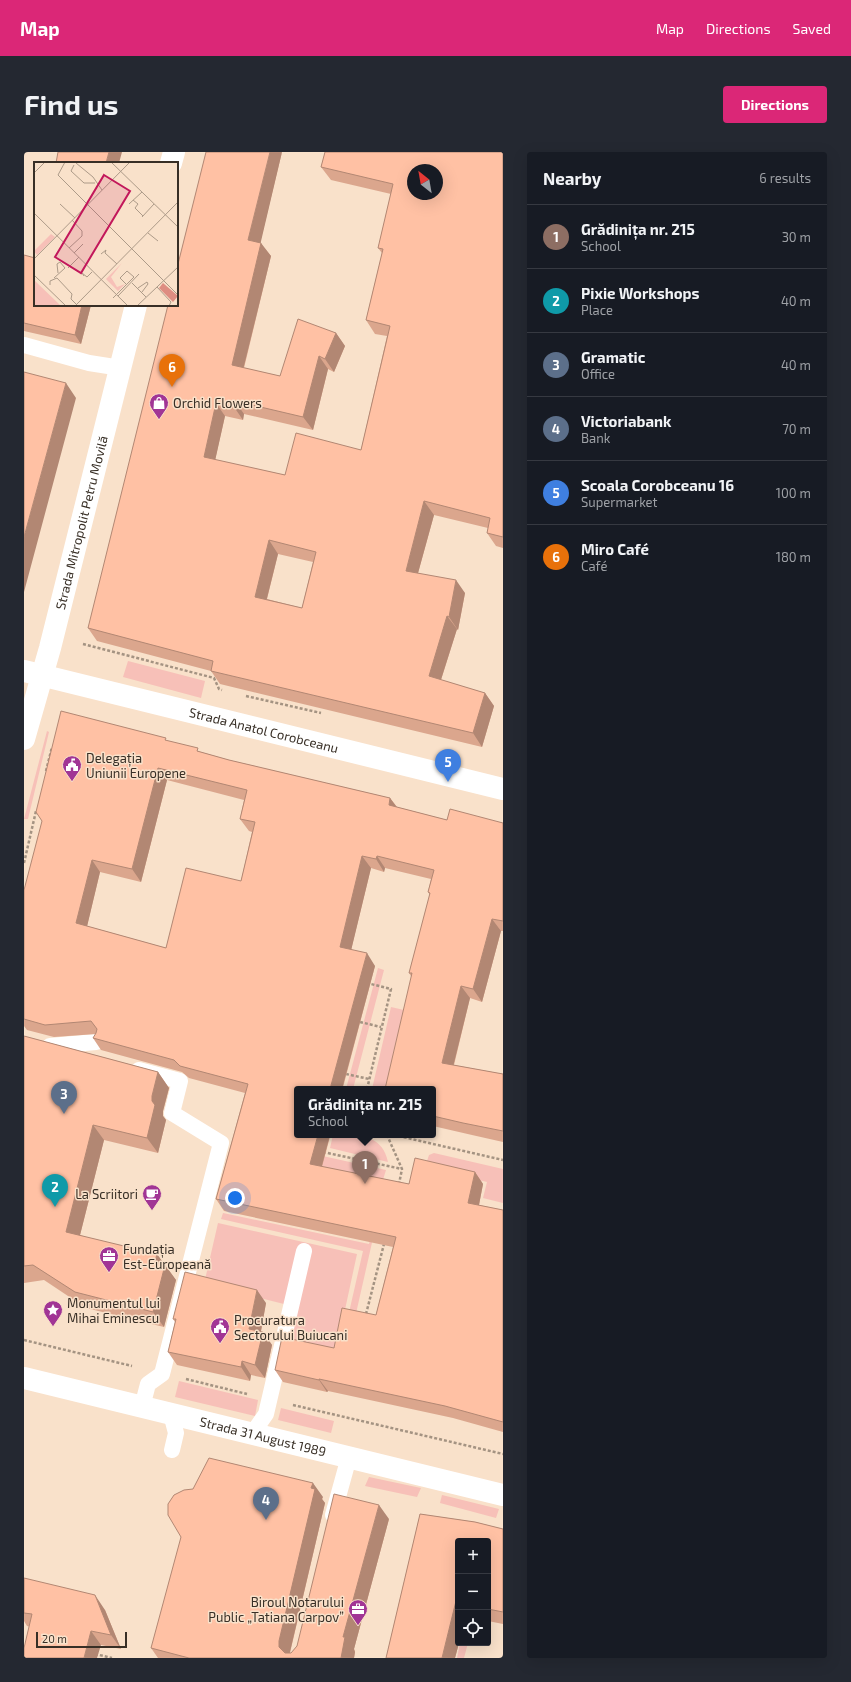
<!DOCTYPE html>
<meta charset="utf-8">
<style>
body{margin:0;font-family:"Exo 2",sans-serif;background:#242831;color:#f1f3f6}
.controls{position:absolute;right:12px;bottom:12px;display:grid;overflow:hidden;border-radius:4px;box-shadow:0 4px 16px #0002}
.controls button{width:36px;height:36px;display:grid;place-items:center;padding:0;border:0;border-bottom:1px solid #363941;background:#171b24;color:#f1f3f6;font:20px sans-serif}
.compass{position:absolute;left:383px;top:12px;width:36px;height:36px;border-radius:50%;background:#171b24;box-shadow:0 4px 16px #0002;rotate:329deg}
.scale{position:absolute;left:12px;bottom:10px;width:91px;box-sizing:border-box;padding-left:4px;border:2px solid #382f26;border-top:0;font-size:11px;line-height:14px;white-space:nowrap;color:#382f26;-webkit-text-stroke:3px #f9e1ca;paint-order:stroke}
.you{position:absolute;left:211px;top:1046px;width:14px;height:14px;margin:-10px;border:3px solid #fff;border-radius:50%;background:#1a73e8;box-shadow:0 0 0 6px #1a73e833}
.badge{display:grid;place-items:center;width:26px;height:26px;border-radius:50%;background:#db2777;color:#fff;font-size:13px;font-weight:700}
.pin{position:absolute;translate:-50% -33px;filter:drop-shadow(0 1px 2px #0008)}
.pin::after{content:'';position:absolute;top:21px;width:14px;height:12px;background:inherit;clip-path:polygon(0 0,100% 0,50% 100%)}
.popup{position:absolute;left:270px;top:934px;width:142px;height:52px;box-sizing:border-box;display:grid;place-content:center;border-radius:4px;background:#171b24;filter:drop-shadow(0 1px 3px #0005);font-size:13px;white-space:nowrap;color:#9ea1a6}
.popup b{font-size:15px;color:#f1f3f6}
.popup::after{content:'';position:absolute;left:50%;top:100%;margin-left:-8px;border:8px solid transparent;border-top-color:#171b24}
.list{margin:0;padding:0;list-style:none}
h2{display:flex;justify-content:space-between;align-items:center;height:52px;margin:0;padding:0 16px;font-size:17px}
h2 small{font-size:13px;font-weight:400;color:#9ea1a6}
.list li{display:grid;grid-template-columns:26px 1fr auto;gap:12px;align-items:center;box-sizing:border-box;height:64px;padding:0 16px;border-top:1px solid #363941}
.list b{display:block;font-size:15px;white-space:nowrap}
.list p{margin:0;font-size:13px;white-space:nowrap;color:#9ea1a6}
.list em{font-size:13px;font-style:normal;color:#9ea1a6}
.icon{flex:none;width:22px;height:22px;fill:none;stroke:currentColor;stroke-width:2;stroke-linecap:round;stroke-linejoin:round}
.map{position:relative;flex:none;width:479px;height:1506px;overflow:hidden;border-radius:4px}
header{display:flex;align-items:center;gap:24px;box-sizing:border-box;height:56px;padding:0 20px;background:#db2777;color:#fff}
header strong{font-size:19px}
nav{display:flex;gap:22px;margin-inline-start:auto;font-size:14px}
.intro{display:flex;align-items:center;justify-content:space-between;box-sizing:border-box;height:96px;padding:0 24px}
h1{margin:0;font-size:28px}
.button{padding:10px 18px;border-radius:4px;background:#db2777;color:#fff;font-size:14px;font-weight:700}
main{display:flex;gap:24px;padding:0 24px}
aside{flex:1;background:#171b24;border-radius:4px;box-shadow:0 4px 16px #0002}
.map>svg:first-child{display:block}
.green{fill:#f7c0b8}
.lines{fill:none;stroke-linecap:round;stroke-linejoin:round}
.path{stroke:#a49382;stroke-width:2.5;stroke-dasharray:3 2;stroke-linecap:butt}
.lane{stroke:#fff;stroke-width:16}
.street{stroke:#fff;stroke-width:22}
.secondary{stroke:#fff;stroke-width:22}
.wall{fill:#dba68d;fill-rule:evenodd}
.shaded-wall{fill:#b28773}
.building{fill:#ffc1a4;stroke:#b28773;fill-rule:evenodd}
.labels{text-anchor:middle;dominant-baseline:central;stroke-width:3;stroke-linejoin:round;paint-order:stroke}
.poi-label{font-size:13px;fill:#382f26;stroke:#f9e1ca;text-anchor:start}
.street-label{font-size:13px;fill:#382f26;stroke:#f9e1ca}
.inset-road{fill:none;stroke:#ac9a88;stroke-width:1}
.view{fill:#c2185b;fill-opacity:0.15;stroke:#c2185b;stroke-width:2}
.inset-edge{fill:none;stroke:#382f26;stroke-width:2}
</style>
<header>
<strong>Map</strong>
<nav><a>Map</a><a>Directions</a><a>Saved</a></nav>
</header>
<div class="intro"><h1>Find us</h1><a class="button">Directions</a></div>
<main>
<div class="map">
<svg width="479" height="1506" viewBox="0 0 479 1506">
<rect width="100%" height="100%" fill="#f9e1ca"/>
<!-- green -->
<path class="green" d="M104 509 181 529 177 546 99 525Z
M23 579 25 580 4 667H0Z
M354 816 360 818 329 937H322Z
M367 855 380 858 362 937H348Z
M309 983C333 983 358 981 364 1010L306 996Z
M276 999 362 1018 357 1034 285 1019Z
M410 1001 479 1017V1051L459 1046 463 1030 401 1015 405 1003Z
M199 1061 345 1092 352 1064H354L331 1166 324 1165 339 1099 197 1067Z
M194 1071 333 1102 311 1204 261 1193 260 1152 180 1132Z
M155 1229 234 1248 231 1264 151 1245Z
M257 1256 310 1269 307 1281 254 1268Z
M345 1325 397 1336 393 1345 341 1334Z
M418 1343 475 1357 472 1366 416 1351Z
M436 1491H444L440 1506H433Z"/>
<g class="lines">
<!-- path -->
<path class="path" d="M59 492 190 526 195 537 198 538
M222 544 297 561
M22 619 28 595
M0 711 12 659
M336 870 357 875
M322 922 345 927
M343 937 367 837 347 832
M363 983 378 1017 375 1032
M370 983 479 1008
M299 1000 378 1017
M342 1162 360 1092
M0 1188 108 1214
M162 1227 223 1242
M269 1253 479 1302
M71 1502 88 1506"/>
<!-- lane -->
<path class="lane" d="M0 193 65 211 97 216
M26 894 72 890
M115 918 156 929 148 961 197 991 138 1222 124 1232 118 1255
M147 1262 152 1281 148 1298
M228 1282 242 1262 280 1099
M309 1363 325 1305"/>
<!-- street -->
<g class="street">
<path d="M147 11 150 0"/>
<path id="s1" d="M0 519 479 637"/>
<path id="s2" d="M0 587 26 496 112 153"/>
</g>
<!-- secondary -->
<path class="secondary" id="s3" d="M0 1226 479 1343"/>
</g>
<!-- wall -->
<path class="wall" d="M258 0 236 91 247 104 220 216 256 224 312 181 321 194 310 220 304 217 289 278 220 262 219 268 201 264 191 308 261 323 337 298 363 184 351 182 342 168 358 101 354 96 367 42 307 28 297 15 301 0H300H479V396L472 394 463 381 464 376 410 363 394 421 441 441 434 478 433 477 417 528 461 541 470 554 458 595 196 532 187 519 73 489 64 476ZM254 402 289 410 278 456 243 447Z
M0 103 11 153H67L57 192 0 179Z
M144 589 177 600 205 608 366 646 373 655 423 668 479 671V779H477L458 850 446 846 430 913 479 922V990L448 983 409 974V937L387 824 385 821 406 743 404 740 407 727 361 716 360 720 347 716 327 798 351 814 298 1015 385 1032 451 1020 459 1032 455 1053 479 1058V1280L429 1266 304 1239 303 1240 259 1230 251 1218 310 1196 352 1163 369 1095 200 1059 192 1047 221 941 165 926 158 920 77 898 69 886 72 882 30 885 3 878 0 874V738ZM143 628 220 648 216 667 225 679 228 680 217 729 142 796 63 774 76 720 117 730Z
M0 884 134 920 145 936 139 959V964L142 968 134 1001 80 988 56 1083 141 1113 152 1128 140 1175 62 1156 20 1128 0 1131Z
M242 1151 237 1179 239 1180 248 1193 241 1226 227 1223 226 1229 153 1213 144 1200 151 1170 149 1167Z
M299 1345 298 1347 301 1351 266 1501H267L273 1494 365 1367 330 1497 331 1500 330 1506H134L127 1496Z
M396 1362 451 1370 479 1377V1472L464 1469V1389H434V1491H435L431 1506H362Z
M0 1426 81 1458 97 1497 77 1493 3 1474 0 1469Z"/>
<!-- shaded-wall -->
<path class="shaded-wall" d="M85 0H98L95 11H82Z
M246 0H258L234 102 224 88Z
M237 91 247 104 217 226 208 213Z
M58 153H67L57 192 51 183Z
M312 181 321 194 310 220 301 207Z
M295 204 304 217 289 278 279 265Z
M42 231 52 246 0 440V385Z
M211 249 220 262 219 268 210 255Z
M192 251 201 264 189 318 180 305Z
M400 349 410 363 391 432 382 419Z
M245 388 254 402 240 458 231 445Z
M432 428 441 441 434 478 425 465Z
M423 464 433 477 414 537 405 524Z
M461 541 470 554 458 595 449 581Z
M134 616 143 628 117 730 108 717Z
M366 646 375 658 365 653Z
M338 704 347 716 325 807 316 795Z
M353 704 361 716 360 720 352 707Z
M68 708 76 720 61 783 52 771Z
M468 767 477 779 458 850 449 837Z
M343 801 351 814 318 937H306Z
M437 834 446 846 427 923 418 911Z
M134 920 145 936 139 959V964L142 968 134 1001 123 986 128 949V944Z
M69 973 80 988 53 1095 42 1080Z
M294 983H306L295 1025 286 1012Z
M451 1020 459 1032 453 1063 444 1051Z
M133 1102 152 1128 140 1175 129 1160 131 1110Z
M233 1138 242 1151 235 1190 225 1177Z
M239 1180 248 1193 241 1226 231 1213Z
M218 1209 227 1223 226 1229 217 1215Z
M295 1227 304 1239 303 1240 295 1228Z
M289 1331 299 1345 298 1347 301 1351 265 1504 255 1495V1489L287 1336Z
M355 1353 365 1367 330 1497 331 1500 330 1506H317L319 1485Z
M71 1443 81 1458 97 1497 87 1483Z
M432 1449 434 1452V1491H435L431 1506H418Z
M67 1479 77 1493 73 1506H60Z"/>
<!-- building -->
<path class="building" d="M34 0H85L82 11H32Z
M182 0H246L224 88 237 91 208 213 256 224 274 167 312 181 301 207 295 204 279 265 211 249 210 255 192 251 180 305 261 323 272 281 337 298 366 174 342 168 359 97 354 96 369 32 297 15 301 0H479V385L463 381 466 366 400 349 382 419 432 428 425 465 423 464 405 524 461 541 449 581 187 519 189 509 64 476 144 153H153V116ZM389 18H413V42H389ZM245 388 292 400 278 456 231 445Z
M0 103 11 106V153H58L51 183 0 171Z
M0 220 42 231 0 385Z
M37 559 142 586 141 588 174 596 173 599 205 608 366 646 365 653 423 668 426 657 479 671V769L468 767 449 837 437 834 418 911 479 922V979L439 971 409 964V937H361L388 821H385L406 741 404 740 410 718 353 704 352 707 338 704 316 795 343 801 306 937H273V983H294L286 1012 385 1032 391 1006 451 1020 444 1051 479 1058V1270L421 1254 295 1227V1228L251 1218 258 1185 310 1196 318 1156 352 1163 372 1085 192 1047 224 932 156 914 150 908 69 886 72 881 73 877 67 869 21 873 0 867V738L18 669 12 660ZM134 616 223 638 216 667 231 670 217 729 162 716 142 796 52 771 68 708 108 717Z
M0 884 134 920 128 944V949L131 953 123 986 69 973 42 1080 133 1102 131 1110 141 1113 129 1160 51 1140 9 1113 0 1114Z
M161 1120 233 1138 225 1177 239 1180 231 1213 218 1209 217 1215 144 1200 152 1167H149Z
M185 1306 289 1331 287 1336 291 1337 255 1489V1495L261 1501H267L273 1494 310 1342 355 1353 319 1485H321L317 1506H165L127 1496 157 1385 144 1363V1352L150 1343 160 1338 169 1337Z
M396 1362 451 1370 479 1377V1460L464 1457V1389H434V1449H432L418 1506H362Z
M0 1426 71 1443 87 1483 67 1479 60 1506H0V1496L8 1462 0 1461Z"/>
<!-- icons -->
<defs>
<symbol id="shop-pin" viewBox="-11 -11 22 30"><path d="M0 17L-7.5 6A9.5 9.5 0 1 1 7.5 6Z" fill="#a13595" stroke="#f9e1ca"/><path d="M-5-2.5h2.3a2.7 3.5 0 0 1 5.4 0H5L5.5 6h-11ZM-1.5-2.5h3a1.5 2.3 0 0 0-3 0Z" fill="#fff"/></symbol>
<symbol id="civic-pin" viewBox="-11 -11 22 30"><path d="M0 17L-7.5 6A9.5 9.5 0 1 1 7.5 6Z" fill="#a13595" stroke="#f9e1ca"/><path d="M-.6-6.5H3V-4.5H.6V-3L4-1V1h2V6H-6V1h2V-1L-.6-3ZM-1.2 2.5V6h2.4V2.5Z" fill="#fff"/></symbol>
<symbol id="cafe-pin" viewBox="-11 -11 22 30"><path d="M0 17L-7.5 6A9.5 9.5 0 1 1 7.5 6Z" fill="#a13595" stroke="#f9e1ca"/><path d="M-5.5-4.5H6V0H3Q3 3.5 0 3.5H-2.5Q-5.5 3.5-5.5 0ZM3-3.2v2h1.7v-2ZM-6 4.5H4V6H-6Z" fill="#fff"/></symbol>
<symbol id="office-pin" viewBox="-11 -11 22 30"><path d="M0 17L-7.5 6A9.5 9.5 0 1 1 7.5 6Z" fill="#a13595" stroke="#f9e1ca"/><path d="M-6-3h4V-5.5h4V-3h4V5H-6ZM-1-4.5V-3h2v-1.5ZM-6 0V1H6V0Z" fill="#fff"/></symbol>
<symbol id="sight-pin" viewBox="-11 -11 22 30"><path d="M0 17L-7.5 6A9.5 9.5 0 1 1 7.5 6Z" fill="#a13595" stroke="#f9e1ca"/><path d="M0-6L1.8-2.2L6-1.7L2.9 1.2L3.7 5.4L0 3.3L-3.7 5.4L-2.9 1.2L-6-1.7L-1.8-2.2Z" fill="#fff"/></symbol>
</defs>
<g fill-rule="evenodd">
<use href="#shop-pin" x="124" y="240" width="22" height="30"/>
<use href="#civic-pin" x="37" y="602" width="22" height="30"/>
<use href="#cafe-pin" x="117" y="1031" width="22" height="30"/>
<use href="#office-pin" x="74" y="1093" width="22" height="30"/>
<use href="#sight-pin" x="18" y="1147" width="22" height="30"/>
<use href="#civic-pin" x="185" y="1164" width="22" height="30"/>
<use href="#office-pin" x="323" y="1446" width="22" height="30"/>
</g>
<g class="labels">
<!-- poi labels -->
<g class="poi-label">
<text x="149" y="251">Orchid Flowers</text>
<text x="62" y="606">Delegația<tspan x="62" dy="15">Uniunii Europene</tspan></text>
<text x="114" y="1042" text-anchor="end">La Scriitori</text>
<text x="99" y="1097">Fundația<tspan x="99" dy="15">Est-Europeană</tspan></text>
<text x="43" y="1151">Monumentul lui<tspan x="43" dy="15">Mihai Eminescu</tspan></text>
<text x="210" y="1168">Procuratura<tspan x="210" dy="15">Sectorului Buiucani</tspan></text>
<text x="320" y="1450" text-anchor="end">Biroul Notarului<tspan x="320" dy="15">Public „Tatiana Carpov”</tspan></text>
</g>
<!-- street labels -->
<g class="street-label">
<text stroke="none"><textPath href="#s2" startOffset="224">Strada Mitropolit Petru Movilă</textPath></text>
<text stroke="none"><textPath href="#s1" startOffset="247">Strada Anatol Corobceanu</textPath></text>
<text stroke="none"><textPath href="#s3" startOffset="246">Strada 31 August 1989</textPath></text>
</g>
</g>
<!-- overview -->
<g transform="translate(10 10)">
<rect width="144" height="144" fill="#f9e1ca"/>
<path d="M17 72 21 75 3 93 0 89ZM88 101 77 115 83 125 91 122 84 129 72 117ZM0 118 26 143 27 144H0Z" fill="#f7c0b8"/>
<path d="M129 121 144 134 139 140 125 126Z" fill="#de8d82"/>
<path class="inset-road" d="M31 0 24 13 144 133M77 0 144 65M42 1 59 15 68 28M40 3 37 9 50 21H61M0 11 11 0M99 38 104 42 101 46 109 54M26 42 41 56M95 42 108 30M0 51 94 144M108 55 120 42M114 71 124 79M35 86 48 74V69L38 58M40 91 49 82M67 92 72 88 71 91 83 102M0 97 96 0M34 106 45 95M0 113 32 144M50 114 48 111 53 115 58 110M20 116 31 106 26 100 23 102 24 111M98 121 112 135M16 123V119L23 116 38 132 37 137 42 142M123 125 137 140 135 144M104 126 113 120 114 122 108 130M84 134 105 112M79 136 100 115 93 109 86 116 92 122M41 144 144 40M103 144 144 105"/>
<path class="view" d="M70 13 96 29 47 111 21 95Z"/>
<rect width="144" height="144" class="inset-edge"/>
</g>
</svg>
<div class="controls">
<button>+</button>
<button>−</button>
<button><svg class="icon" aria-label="locate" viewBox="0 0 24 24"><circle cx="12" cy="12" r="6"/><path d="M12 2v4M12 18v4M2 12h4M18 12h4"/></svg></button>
</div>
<svg class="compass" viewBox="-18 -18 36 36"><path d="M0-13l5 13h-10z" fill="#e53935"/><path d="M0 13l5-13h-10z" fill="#9ea1a6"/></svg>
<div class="scale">20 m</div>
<div class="you"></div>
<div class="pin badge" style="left:341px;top:1032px;background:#8d6e63">1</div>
<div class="popup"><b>Grădinița nr. 215</b>School</div>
<div class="pin badge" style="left:31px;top:1055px;background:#0f9aa8">2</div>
<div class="pin badge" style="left:40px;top:962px;background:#5c6f8a">3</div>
<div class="pin badge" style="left:242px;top:1368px;background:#5c6f8a">4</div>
<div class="pin badge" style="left:424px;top:630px;background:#3f7fe0">5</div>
<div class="pin badge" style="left:148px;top:235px;background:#e8710a">6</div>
</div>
<aside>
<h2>Nearby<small>6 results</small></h2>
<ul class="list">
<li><span class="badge" style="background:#8d6e63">1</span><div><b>Grădinița nr. 215</b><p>School</p></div><em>30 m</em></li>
<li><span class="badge" style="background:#0f9aa8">2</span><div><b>Pixie Workshops</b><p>Place</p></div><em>40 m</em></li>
<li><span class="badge" style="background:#5c6f8a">3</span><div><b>Gramatic</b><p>Office</p></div><em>40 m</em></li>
<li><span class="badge" style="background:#5c6f8a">4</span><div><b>Victoriabank</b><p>Bank</p></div><em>70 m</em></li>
<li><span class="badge" style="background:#3f7fe0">5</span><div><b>Scoala Corobceanu 16</b><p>Supermarket</p></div><em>100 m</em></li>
<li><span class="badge" style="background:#e8710a">6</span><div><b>Miro Café</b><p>Café</p></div><em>180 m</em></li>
</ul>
</aside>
</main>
